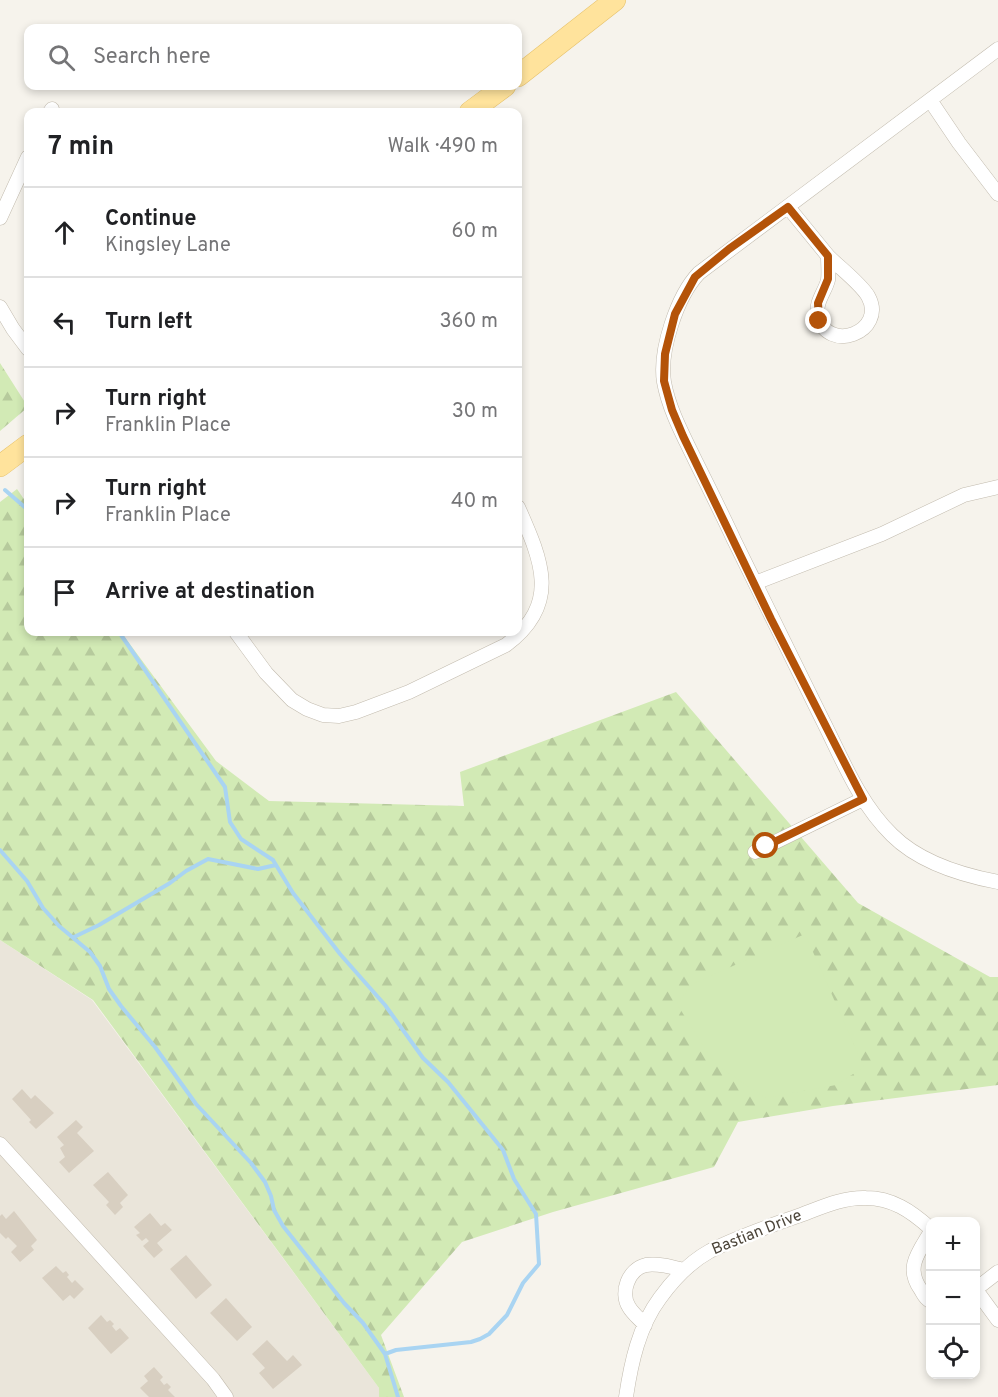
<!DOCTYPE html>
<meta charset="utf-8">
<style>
body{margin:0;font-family:Overpass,sans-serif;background:#f2f2f2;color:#202124}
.controls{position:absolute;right:18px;bottom:18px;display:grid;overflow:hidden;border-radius:12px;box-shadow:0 3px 9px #0003}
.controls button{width:54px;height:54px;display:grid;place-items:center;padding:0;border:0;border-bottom:2px solid #e0e0e0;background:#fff;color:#202124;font:30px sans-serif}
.stop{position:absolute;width:18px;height:18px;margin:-14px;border:4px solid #b45309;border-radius:50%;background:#fff}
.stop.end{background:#b45309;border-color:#fff;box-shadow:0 2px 6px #0008}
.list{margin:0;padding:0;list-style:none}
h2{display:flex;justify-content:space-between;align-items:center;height:78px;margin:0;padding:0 24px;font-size:26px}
h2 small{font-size:20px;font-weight:400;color:#757577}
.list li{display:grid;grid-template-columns:39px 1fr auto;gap:18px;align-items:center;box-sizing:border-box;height:90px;padding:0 24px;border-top:2px solid #e0e0e0}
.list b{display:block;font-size:22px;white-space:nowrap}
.list p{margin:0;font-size:20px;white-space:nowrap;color:#757577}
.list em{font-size:20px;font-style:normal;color:#757577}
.icon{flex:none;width:33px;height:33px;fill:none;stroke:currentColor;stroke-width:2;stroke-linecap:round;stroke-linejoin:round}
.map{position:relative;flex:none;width:998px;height:1397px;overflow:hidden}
.search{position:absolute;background:#fff;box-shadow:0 3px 9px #0003;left:24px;top:24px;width:498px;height:66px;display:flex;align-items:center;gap:15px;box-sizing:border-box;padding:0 21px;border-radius:12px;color:#757577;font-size:22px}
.panel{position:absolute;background:#fff;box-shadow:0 3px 9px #0003;left:24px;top:108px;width:498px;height:528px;border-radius:12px}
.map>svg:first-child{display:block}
.residential{fill:#eae5da}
.forest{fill:url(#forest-firs)}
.garden{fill:#d2eab5}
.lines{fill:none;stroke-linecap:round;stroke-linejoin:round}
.stream{stroke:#a9d4f2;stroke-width:4}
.building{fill:#d8cfc1}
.street-casing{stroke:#c2bbae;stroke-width:15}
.primary-casing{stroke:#e6c16a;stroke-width:22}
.street{stroke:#fff;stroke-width:14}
.primary{stroke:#ffe39c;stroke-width:21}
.route{stroke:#b45309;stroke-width:8}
.labels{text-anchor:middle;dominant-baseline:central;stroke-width:4.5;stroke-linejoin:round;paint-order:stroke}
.street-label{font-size:16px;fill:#4b4439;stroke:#fff}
</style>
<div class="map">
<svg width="998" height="1397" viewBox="0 0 998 1397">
<defs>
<pattern id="forest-firs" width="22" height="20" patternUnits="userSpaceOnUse" patternTransform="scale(1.5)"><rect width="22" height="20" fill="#d2eab5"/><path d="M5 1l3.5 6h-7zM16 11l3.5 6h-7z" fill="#b6ca9c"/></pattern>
</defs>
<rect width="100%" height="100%" fill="#f6f3ec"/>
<!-- residential -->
<path class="residential" d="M0 940 92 1000 379 1388V1397H0Z"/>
<!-- forest -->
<path class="forest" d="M0 363 28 407 0 431Z
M17 489 28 505V632H121L216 761 269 801 464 806 460 772 676 692 858 903 990 977H998V1085L833 1106 738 1122 714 1167 553 1212 462 1242 381 1335 404 1397H379V1388L93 1000 0 940V502Z"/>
<!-- garden -->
<path class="garden" d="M805 934 864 1067 836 1085 765 1098 714 1063 677 1004 692 984Z"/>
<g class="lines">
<!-- stream -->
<path class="stream" d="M5 490 28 510
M119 632 225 787 230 822 241 839 273 860 293 893 340 954 385 1005 423 1058 448 1082 503 1150 514 1179 536 1214 539 1264 523 1283 507 1315 489 1334 480 1339 471 1342 396 1350 385 1354
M0 850 27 881 43 908 59 926 90 952 100 966 109 989 121 1006 155 1047 196 1104 251 1163 265 1182 271 1196 274 1210 283 1226 344 1303 363 1323 385 1354 398 1397
M74 937 99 925 170 883 186 871 208 859 258 869 276 865"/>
</g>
<!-- building -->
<path class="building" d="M22 1089 31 1099 35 1095 54 1113 36 1129 29 1122 31 1120 12 1099Z
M76 1120 83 1127 77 1133 94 1151 69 1173 59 1162 65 1157 60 1148 64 1145 57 1137Z
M108 1172 128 1195 120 1203 123 1207 115 1215 106 1205 109 1202 93 1185Z
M14 1211 37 1240 31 1246 34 1250 20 1262 11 1252 17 1246 8 1237 6 1239 0 1233V1216L2 1214 6 1219Z
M150 1213 161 1226 165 1223 172 1230 157 1243 163 1250 154 1258 143 1246 149 1241 146 1238 142 1241 136 1235 140 1233 134 1227Z
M186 1255 212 1285 196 1299 170 1269Z
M56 1266 63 1273 66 1271 69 1275 67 1277 72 1283 75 1280 84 1289 74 1299 70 1295 63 1301 42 1278Z
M226 1298 252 1327 237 1341 210 1313Z
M101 1315 107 1322 110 1320 114 1324 112 1326 116 1331 120 1328 129 1338 111 1354 88 1328Z
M267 1340 287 1361 293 1355 302 1365 273 1389 259 1373 265 1368 252 1354Z
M154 1367 163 1377 160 1380 164 1385 167 1383 171 1387 168 1390 175 1397H149L140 1388 148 1381 144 1376Z"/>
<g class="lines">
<defs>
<path id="street" d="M998 49 699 273C677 296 659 351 664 382 669 410 684 437 696 462 709 488 722 514 734 540 763 598 791 657 820 715 841 756 858 802 892 835 919 862 961 875 998 882
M930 100 959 143 998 194
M50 112 52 109
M788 207 828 256C828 264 829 273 828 280 825 292 815 302 818 315 826 355 888 332 868 296 860 283 840 268 828 256
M0 218 28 157
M0 307 13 329 28 349
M755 583 882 534 964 495 998 487
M236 632 266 673 292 700 307 709 323 715 339 716 356 712 409 692 506 645C561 604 542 561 518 507
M755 852 863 799
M0 1144 213 1379 226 1397
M930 1233C918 1253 905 1268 921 1290 924 1295 925 1298 930 1301
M976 1289 998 1272
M976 1290 998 1320
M645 1325C640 1319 633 1314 629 1307 620 1293 628 1269 646 1265 658 1263 672 1267 684 1270
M626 1397C631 1363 639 1326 660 1298 673 1280 690 1262 710 1251 737 1237 767 1227 795 1217 818 1209 841 1197 866 1198 892 1198 911 1211 930 1228"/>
<path id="primary" d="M518 76 615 0
M470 112 505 86
M0 466 28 445"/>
</defs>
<!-- street casing -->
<use href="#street" class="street-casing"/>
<!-- primary casing -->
<use href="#primary" class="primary-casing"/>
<!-- street -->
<use href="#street" class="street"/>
<!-- primary -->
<use href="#primary" class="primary"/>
</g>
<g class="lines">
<!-- route -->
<path class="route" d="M766 846 863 799 771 619 683 436 672 410 664 381 665 354 675 314 695 277 729 249 788 207 828 256V279L818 303 819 321"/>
</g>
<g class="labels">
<!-- street labels -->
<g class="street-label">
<text transform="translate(757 1233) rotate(-22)">Bastian Drive</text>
</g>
</g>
</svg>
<div class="controls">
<button>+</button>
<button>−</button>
<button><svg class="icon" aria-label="locate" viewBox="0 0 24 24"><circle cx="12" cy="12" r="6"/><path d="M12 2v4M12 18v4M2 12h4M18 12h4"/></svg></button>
</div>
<div class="stop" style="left:766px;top:846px"></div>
<div class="stop end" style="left:819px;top:321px"></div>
<div class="search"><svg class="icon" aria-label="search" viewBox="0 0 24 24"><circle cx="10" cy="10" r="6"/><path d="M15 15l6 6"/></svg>Search here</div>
<section class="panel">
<h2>7 min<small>Walk · 490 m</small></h2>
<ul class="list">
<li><svg class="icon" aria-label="ahead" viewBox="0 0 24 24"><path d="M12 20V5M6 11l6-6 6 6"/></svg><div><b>Continue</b><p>Kingsley Lane</p></div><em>60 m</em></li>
<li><svg class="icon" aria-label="left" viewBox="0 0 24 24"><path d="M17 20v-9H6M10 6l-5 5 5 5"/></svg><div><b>Turn left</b></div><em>360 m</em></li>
<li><svg class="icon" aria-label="right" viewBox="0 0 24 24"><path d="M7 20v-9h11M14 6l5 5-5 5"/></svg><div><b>Turn right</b><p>Franklin Place</p></div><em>30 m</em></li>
<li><svg class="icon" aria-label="right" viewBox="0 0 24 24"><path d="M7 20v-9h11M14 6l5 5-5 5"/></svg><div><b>Turn right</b><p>Franklin Place</p></div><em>40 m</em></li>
<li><svg class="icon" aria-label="arrive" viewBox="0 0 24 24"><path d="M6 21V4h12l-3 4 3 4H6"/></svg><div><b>Arrive at destination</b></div></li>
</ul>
</section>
</div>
